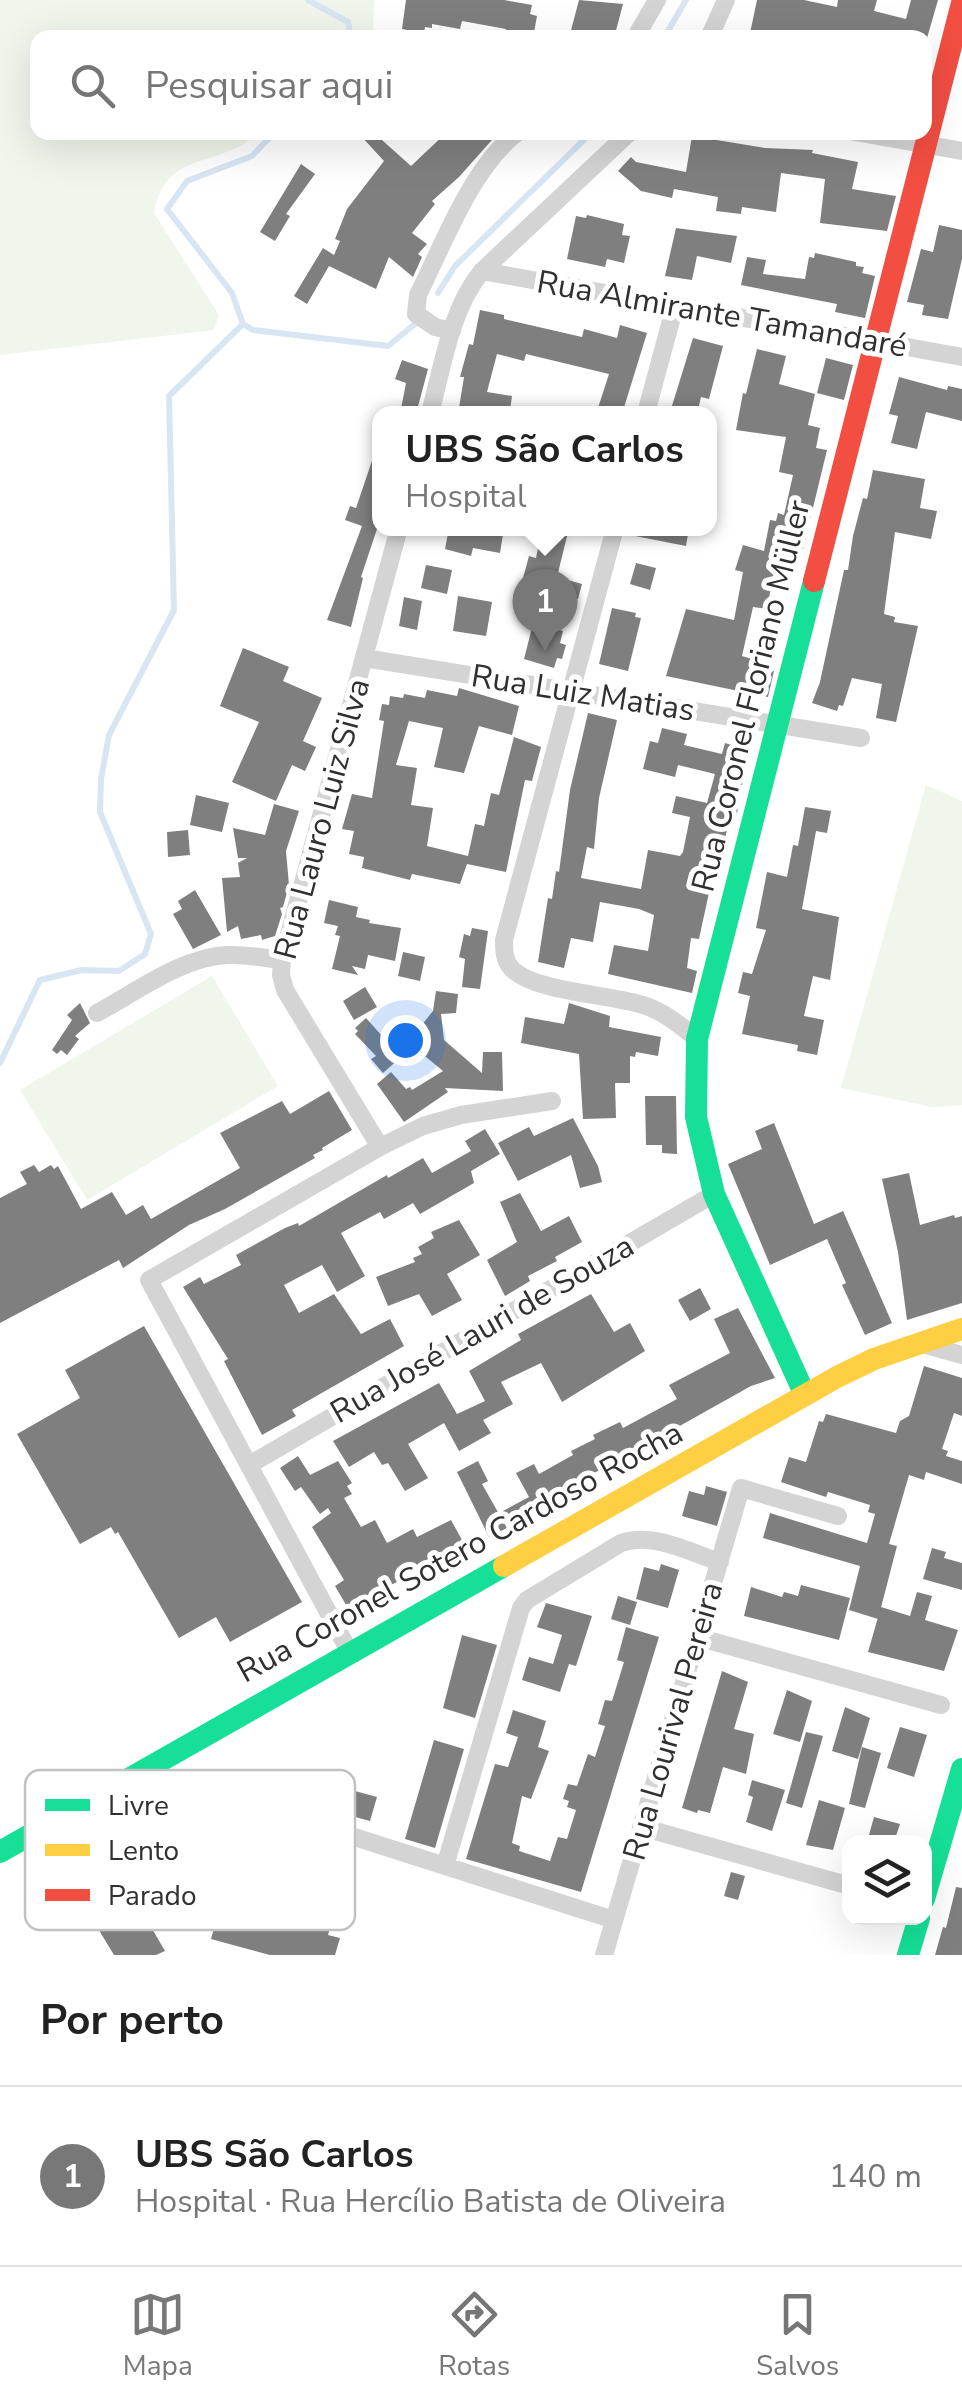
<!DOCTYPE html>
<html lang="pt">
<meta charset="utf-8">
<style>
body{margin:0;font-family:"Nunito Sans",sans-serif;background:#f2f2f2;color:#222}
.controls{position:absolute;right:30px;bottom:30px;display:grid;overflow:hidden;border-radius:20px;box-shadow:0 10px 40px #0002}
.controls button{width:90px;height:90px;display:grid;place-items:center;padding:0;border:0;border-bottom:2px solid #e0e0e0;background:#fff;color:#222;font:50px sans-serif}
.you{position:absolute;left:405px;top:1040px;width:35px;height:35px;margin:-25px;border:8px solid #fff;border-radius:50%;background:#1a73e8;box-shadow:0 0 0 15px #1a73e833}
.badge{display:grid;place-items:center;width:65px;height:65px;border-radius:50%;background:#787878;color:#fff;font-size:32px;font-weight:700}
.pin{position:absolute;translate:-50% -82px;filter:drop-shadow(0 2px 5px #0008)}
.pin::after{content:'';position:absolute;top:52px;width:35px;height:30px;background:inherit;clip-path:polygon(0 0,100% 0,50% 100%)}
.popup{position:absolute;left:372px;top:406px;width:345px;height:130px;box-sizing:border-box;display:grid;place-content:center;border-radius:20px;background:#fff;filter:drop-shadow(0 2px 8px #0005);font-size:32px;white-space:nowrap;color:#767676}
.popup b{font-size:38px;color:#222}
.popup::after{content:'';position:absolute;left:50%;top:100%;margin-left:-20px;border:20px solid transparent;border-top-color:#fff}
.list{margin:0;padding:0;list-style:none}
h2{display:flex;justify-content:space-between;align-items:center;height:130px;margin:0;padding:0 40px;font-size:42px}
h2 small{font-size:32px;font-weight:400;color:#767676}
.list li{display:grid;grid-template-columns:65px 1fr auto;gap:30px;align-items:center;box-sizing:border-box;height:180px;padding:0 40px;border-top:2px solid #e0e0e0}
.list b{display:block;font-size:38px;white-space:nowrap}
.list p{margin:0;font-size:32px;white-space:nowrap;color:#767676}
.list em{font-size:32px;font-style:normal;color:#767676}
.icon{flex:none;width:55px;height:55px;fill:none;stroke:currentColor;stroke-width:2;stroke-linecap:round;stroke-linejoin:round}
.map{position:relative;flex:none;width:962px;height:1955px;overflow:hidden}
.search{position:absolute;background:#fff;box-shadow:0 10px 40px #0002;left:30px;right:30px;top:30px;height:110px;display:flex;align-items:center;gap:25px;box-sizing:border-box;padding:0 35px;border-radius:20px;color:#767676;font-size:38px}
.sheet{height:310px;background:#fff}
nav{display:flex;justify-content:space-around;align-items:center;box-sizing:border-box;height:140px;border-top:2px solid #e0e0e0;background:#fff;font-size:28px;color:#767676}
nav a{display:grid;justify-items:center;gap:5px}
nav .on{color:#787878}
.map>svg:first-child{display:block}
.green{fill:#f0f6ec}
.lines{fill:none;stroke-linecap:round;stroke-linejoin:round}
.stream{stroke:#d8e6f4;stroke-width:6}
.building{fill:#7f7f7f}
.street{stroke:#d4d4d4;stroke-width:18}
.fast{stroke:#16e098;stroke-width:22}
.slow{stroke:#ffcf43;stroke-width:22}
.jam{stroke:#f24e42;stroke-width:22}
.labels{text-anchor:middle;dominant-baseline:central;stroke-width:10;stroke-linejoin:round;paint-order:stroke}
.street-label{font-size:32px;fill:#303030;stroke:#fff}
.key{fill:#fff;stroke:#c1c1c1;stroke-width:2.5}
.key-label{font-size:28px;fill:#303030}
</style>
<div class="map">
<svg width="962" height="1955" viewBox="0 0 962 1955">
<rect width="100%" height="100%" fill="#fff"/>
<!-- green -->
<path class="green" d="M0 0H374L373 37 38 38V132L257 133C223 169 165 148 154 213L219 315 214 330 0 355Z
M926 785 962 801V1105L932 1107 841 1088Z
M212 976 278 1086 87 1200 20 1090Z"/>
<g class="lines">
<!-- stream -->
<path class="stream" d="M308 0 348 22 351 38
M664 38 686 0
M438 293 455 266 592 132
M243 324 253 330 388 346 415 324
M0 1063 40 980 82 970 119 971 145 954 151 934 100 812 101 779 109 735 174 610 169 396 243 324 232 293 167 209 187 181 252 156 275 132"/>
</g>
<!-- building -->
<path class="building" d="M406 0H504L532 5 530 14 537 16 533 38H504L506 29 462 21 460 29 432 24V28L425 27 424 33 402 29Z
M579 0 623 4 614 38H569Z
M757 0H804L837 7 838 0H877L874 11 906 19 911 0H938L927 38H749Z
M363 132H373L411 166 447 132H499L459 177 432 201 435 204 412 233 427 244 418 254 422 257 413 277 389 257 376 289 329 266 307 304 294 296 323 248 334 255 340 241 335 239 347 209 384 161 360 135Z
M692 136 765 148 813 150 812 153 858 162 852 189 896 196 887 231 820 223 825 179 781 173 776 212 742 207 741 214 716 211 718 197 674 189 672 198 641 191 618 171 631 157 636 162 686 172Z
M301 164 315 174 286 214 290 216 275 241 260 232Z
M587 215 624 224 622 235 630 236 624 263 607 259 605 267 567 259 576 216 586 218Z
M939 225 962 230V259L948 319 922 315 924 305 907 302 921 249 933 252Z
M676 228 737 236 731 263 697 256 692 280 665 276Z
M815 253 856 262V266L864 267 862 273 875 276 865 318 835 312 837 304 741 285 747 257 766 260 763 274 805 279 809 257 814 258Z
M480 310 504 315V319L582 337 584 329 617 338 620 325 647 333 622 414H596L609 374 526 354 524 361 497 354 487 392 512 396 510 411 493 409V414H458L464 377H460L469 344 473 345Z
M693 338 723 346 709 399 701 397 697 414H687L671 409Z
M757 349 786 356 779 384 815 394 808 425 820 428 816 448 827 450 803 549 791 547 786 564 776 561 767 609 753 607 742 656 767 663 765 669 774 671 768 697 666 676 686 609 734 620 743 572 735 570 743 545 764 551 770 520 776 521 778 513 784 515 793 475 779 472 786 437 736 430 743 393 746 394Z
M826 358 853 365 844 400 817 393Z
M402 360 428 369 416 414H400L406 383 395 379Z
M899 377 947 390 948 386 962 389V421L926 412 917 449 891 443 898 416 889 414Z
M377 446 380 447V520L361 577 363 578 351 627 327 620 362 526 345 520 350 506 356 508Z
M873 470 925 479 920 508 937 511 931 539 895 532 884 614 895 617 894 622 918 626 896 722 876 718 882 684 852 678 843 706 839 705 837 711 812 703 820 682 844 570H848L853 536 863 498 867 499Z
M449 528H504L500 553 473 548 471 556 445 549Z
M542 528H569L557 577 582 584 578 599 564 595 554 628 563 631 560 643 566 645 562 659 557 658 554 668 524 659 540 596 519 593 529 556 536 558Z
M636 528H689L686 546 635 536Z
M636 563 656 568 650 590 630 584Z
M426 565 452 570 447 594 421 588Z
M458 596 492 602 486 636 453 631Z
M404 597 422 601 417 630 399 626Z
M612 608 636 613 635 617 641 618 628 671 599 664Z
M243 648 289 667 283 681 322 698 303 741 316 747 305 771 292 765 276 801 232 782 259 722 220 706Z
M459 688 519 706 512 735 479 726 464 773 434 767 443 728 409 721 396 765 417 768 411 805 433 808 427 846 468 856 475 824 484 826 491 793 499 795 514 737 541 747 532 781 525 780 506 872 467 864 460 884 412 874 410 880 362 868 364 857 349 854 354 831 342 829 352 794 372 798 384 721 379 720 382 704 389 705 390 696 403 698 404 694 425 698 427 690 457 696Z
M588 713 617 720 599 798 594 849 587 847 581 878 641 889 648 850 680 856 683 852 690 817 672 813 676 796 707 803 715 774 678 765 675 777 643 769 650 741 658 743 662 728 687 734 684 745 722 754 725 743 751 751 736 808H738L735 823 729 821 722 852 718 851 699 939 691 938 687 968 697 971 692 993 608 974 614 945 648 951 654 915 639 909 600 902 593 942 571 938 564 968 538 962 548 898 552 899 556 871 559 872 570 790Z
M196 795 229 803 222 832 190 825Z
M274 804 299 811 286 851 289 885 283 907 280 908 282 914 275 936 262 940 261 935 241 939 238 926 227 932 222 878 240 877 238 863 247 858H238L233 828 265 835Z
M805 807 831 811 827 833 816 831 802 909 839 917 830 980 813 976 804 1016 824 1020 817 1055 797 1051 798 1045 742 1034 750 996 738 993 743 972 752 974 766 930 756 928 767 872 787 877 793 845 798 846Z
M188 830 190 855 168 857 167 832Z
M195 890 221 935 193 949 173 914 182 909 178 901Z
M329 900 358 907 356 917 370 920 369 923 401 928 395 961 368 955 365 969 352 966 358 975 332 969 340 936 335 935 338 926 324 923Z
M472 928 488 931 480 989 462 987 465 959 459 957 464 934 470 936Z
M403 952 425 957 420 981 398 976Z
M365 987 377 1007 354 1020 343 1001Z
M436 991 458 994 456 1013 441 1014 444 1040 482 1073 483 1052H502L503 1091 445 1088 448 1092 404 1122 377 1084 391 1072 406 1089 410 1087 412 1090 443 1071 408 1042 433 1011Z
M80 1003 90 1023 75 1036 79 1039 67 1055 61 1050 57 1054 52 1050 72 1020 67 1015Z
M569 1003 610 1016 609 1027 661 1037 658 1056 636 1052 635 1057 630 1056V1083H615L616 1118 583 1119 579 1054 521 1043 525 1017 564 1024Z
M366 1018 401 1057 383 1073 371 1059 376 1056 355 1034 358 1031 355 1028Z
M329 1091 352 1130 322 1148 323 1150 313 1155 315 1158 225 1209 189 1225 123 1268 119 1260 0 1323V1198L27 1184 20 1172 34 1165 39 1172 51 1165 54 1169 58 1166 81 1209 112 1192 126 1215 143 1205 151 1219 240 1168 220 1133 282 1101 290 1114Z
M645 1096H676L677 1154 662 1153V1145H646Z
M573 1118 598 1166 602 1182 580 1188 571 1155 518 1181 498 1143 529 1127 534 1136Z
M774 1123 814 1224 843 1211 892 1323 865 1335 842 1285 846 1283 827 1239 770 1265 728 1164 762 1149 755 1131Z
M485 1129 500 1154 471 1171 474 1183 420 1214 413 1203 384 1219 380 1212 341 1233 365 1276 337 1292 322 1265 284 1285 299 1313 334 1294 361 1334 390 1319 404 1346 292 1410 296 1416 262 1435 224 1361 228 1359 183 1287 200 1277 204 1284 241 1265 236 1255 285 1228 298 1223 299 1226 387 1175 388 1178 423 1158 432 1173 471 1151 465 1141Z
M909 1173 920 1225 954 1215 955 1218 962 1216V1303L907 1320 898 1252 882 1179Z
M520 1193 541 1231 569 1216 582 1242 555 1257 557 1261 528 1276 530 1281 505 1296 487 1260 517 1242 500 1202Z
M459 1220 480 1255 447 1274 462 1300 432 1316 419 1294 388 1306 376 1277 415 1262 413 1258 422 1254 418 1247 434 1238 431 1232Z
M700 1288 711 1309 690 1321 678 1300Z
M591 1294 614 1332 630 1323 645 1351 562 1402 541 1363 501 1382 513 1404 483 1420 491 1433 459 1451 444 1423 408 1444 428 1478 405 1491 388 1463 382 1465 374 1452 349 1467 333 1441 439 1383 457 1414 485 1401 469 1371 521 1340 518 1334Z
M738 1308 775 1378 751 1386 635 1451 636 1454 578 1480 580 1483 553 1500 509 1524 503 1511 529 1497 516 1473 534 1464 539 1474 573 1455 571 1451 595 1439 593 1435 620 1422 623 1428 677 1399 669 1385 730 1353 714 1319Z
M144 1326 302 1602 230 1642 216 1617 179 1638 118 1532 115 1534 111 1527 80 1544 17 1434 80 1398 65 1370Z
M924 1366 962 1378V1416L954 1413 942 1449 948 1451 946 1456 962 1461V1484L926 1472 924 1480 909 1475 889 1544 897 1546 878 1619 849 1610 860 1566 763 1538 770 1513 867 1543 875 1514 868 1512 870 1505 828 1492 826 1497 781 1482 789 1457 806 1462 819 1421 823 1422 826 1414 896 1433 900 1421 909 1416Z
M298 1456 310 1475 338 1461 352 1483 347 1486 352 1494 344 1498 361 1527 375 1520 387 1543 413 1529 417 1537 451 1520 467 1549 433 1567 437 1574 407 1589 402 1579 370 1597 373 1602 352 1615 335 1586 344 1580 312 1527 331 1513 328 1508 320 1514 301 1487 295 1491 280 1468Z
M478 1461 488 1481 482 1484 507 1528 489 1537 457 1472Z
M706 1486 727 1492 717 1526 682 1516 689 1491 704 1495Z
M932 1548 946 1552 944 1558 962 1563V1590L923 1579Z
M661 1564 679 1570 668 1608 636 1599 644 1567 659 1571Z
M801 1585 850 1598 839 1640 744 1616 751 1587 782 1597 784 1592 798 1596Z
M917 1592 932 1596 925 1620 958 1630 944 1671 868 1652 881 1607 910 1616Z
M618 1596 637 1602 630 1625 611 1619Z
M546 1603 592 1616 576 1666 569 1664 560 1692 522 1680 529 1657 553 1664 562 1635 537 1627Z
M626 1627 659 1637 581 1892 466 1859 495 1764 508 1767 518 1737 506 1733 513 1710 546 1721 538 1747 549 1751 531 1799 522 1796 512 1843 520 1846 519 1851 550 1861 558 1837 567 1839 576 1810 567 1807 569 1801 563 1799 568 1784 577 1786 588 1754 595 1757 605 1726 598 1724 605 1700 612 1701 624 1662 617 1660Z
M462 1635 497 1645 475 1718 443 1708Z
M722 1671 748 1682 734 1729 754 1734 746 1774 723 1767 710 1813 698 1810 697 1813 682 1808Z
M787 1690 812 1701 800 1742 773 1734Z
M845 1707 870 1718 858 1759 832 1751Z
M900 1727 927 1735 914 1777 887 1768Z
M806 1732 823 1736 802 1808 786 1803Z
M434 1740 464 1749 435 1848 405 1839Z
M862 1747 881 1753 865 1808 849 1804Z
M752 1780 785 1790 772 1831 746 1822 753 1797 748 1795Z
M344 1788 377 1797 370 1821 337 1812Z
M819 1800 845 1808 833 1850 806 1845Z
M874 1817 900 1824 894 1842H867Z
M96 1832 165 1951 156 1955H114L54 1856Z
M277 1859 354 1880 346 1909 336 1907 328 1935 340 1938 335 1955H270L211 1939 220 1906 271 1920 280 1891 269 1888Z
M731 1872 745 1876 738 1900 724 1896Z
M956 1887 962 1888V1955H935L943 1927 946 1928Z"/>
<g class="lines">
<!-- street -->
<path class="street" d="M635 38 657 0
M709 38 726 0
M855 132 962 151
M482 271 962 357
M452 331 435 327 416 314 418 295C443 245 472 166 518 132
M430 413C443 366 450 310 482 271L630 132
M646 413 675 306
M615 528 504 940C504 950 504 961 512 969 537 993 612 994 646 1006 666 1013 681 1026 697 1039
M364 658 861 738
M97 1013C136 992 182 957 227 955 245 954 264 958 282 960
M380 1147 285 990 281 975 282 960 399 528
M919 1343 962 1355
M249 1465 714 1194
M697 1637 941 1705
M349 1651 149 1280 380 1147 423 1126 461 1115 552 1101
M195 1786 614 1920
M641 1827 850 1886
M445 1866 521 1608 527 1600 621 1543C653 1532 689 1552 720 1562
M604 1955 741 1488 838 1516"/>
<!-- fast -->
<path class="fast" d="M805 1395 714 1194 696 1117 697 1039 814 581
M0 1852 504 1566
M924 1899 962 1769
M908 1955 919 1918"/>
<!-- slow -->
<path class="slow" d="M504 1566 837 1377 874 1359 962 1329"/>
<!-- jam -->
<path class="jam" d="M814 581 962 3"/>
</g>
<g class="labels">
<!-- street labels -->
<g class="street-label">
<text transform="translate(722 314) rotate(10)">Rua Almirante Tamandaré</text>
<text transform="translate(583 693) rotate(9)">Rua Luiz Matias</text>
<text transform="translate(751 696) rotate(-76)">Rua Coronel Floriano Müller</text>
<text transform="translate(322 819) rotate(-75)">Rua Lauro Luiz Silva</text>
<text transform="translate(482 1329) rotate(-30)">Rua José Lauri de Souza</text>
<text transform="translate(460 1552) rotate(-29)">Rua Coronel Sotero Cardoso Rocha</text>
<text transform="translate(673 1721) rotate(-74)">Rua Lourival Pereira</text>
</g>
</g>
<!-- legend -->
<rect x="25" y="1770" width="330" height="160" rx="15" class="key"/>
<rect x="45" y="1799" width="45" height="12" fill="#16e098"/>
<rect x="45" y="1844" width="45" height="12" fill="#ffcf43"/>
<rect x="45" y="1889" width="45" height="12" fill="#f24e42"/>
<g class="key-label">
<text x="108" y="1815">Livre</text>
<text x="108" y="1860">Lento</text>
<text x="108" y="1905">Parado</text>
</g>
</svg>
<div class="controls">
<button><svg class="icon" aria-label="layers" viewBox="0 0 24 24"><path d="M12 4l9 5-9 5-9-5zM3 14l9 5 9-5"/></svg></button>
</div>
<div class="you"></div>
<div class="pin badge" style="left:545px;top:651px">1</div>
<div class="popup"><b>UBS São Carlos</b>Hospital</div>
<div class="search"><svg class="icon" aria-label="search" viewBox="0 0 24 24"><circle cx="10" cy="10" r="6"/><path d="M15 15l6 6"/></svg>Pesquisar aqui</div>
</div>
<section class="sheet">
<h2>Por perto<small></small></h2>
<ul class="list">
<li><span class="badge">1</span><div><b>UBS São Carlos</b><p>Hospital · Rua Hercílio Batista de Oliveira</p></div><em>140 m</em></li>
</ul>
</section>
<nav>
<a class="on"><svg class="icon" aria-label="map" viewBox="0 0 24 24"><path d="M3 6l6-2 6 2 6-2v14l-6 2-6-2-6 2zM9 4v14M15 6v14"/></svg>Mapa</a>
<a><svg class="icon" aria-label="directions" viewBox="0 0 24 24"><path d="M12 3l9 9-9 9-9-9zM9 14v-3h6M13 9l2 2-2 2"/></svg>Rotas</a>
<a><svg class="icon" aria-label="saved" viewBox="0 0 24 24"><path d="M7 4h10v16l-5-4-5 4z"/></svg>Salvos</a>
</nav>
